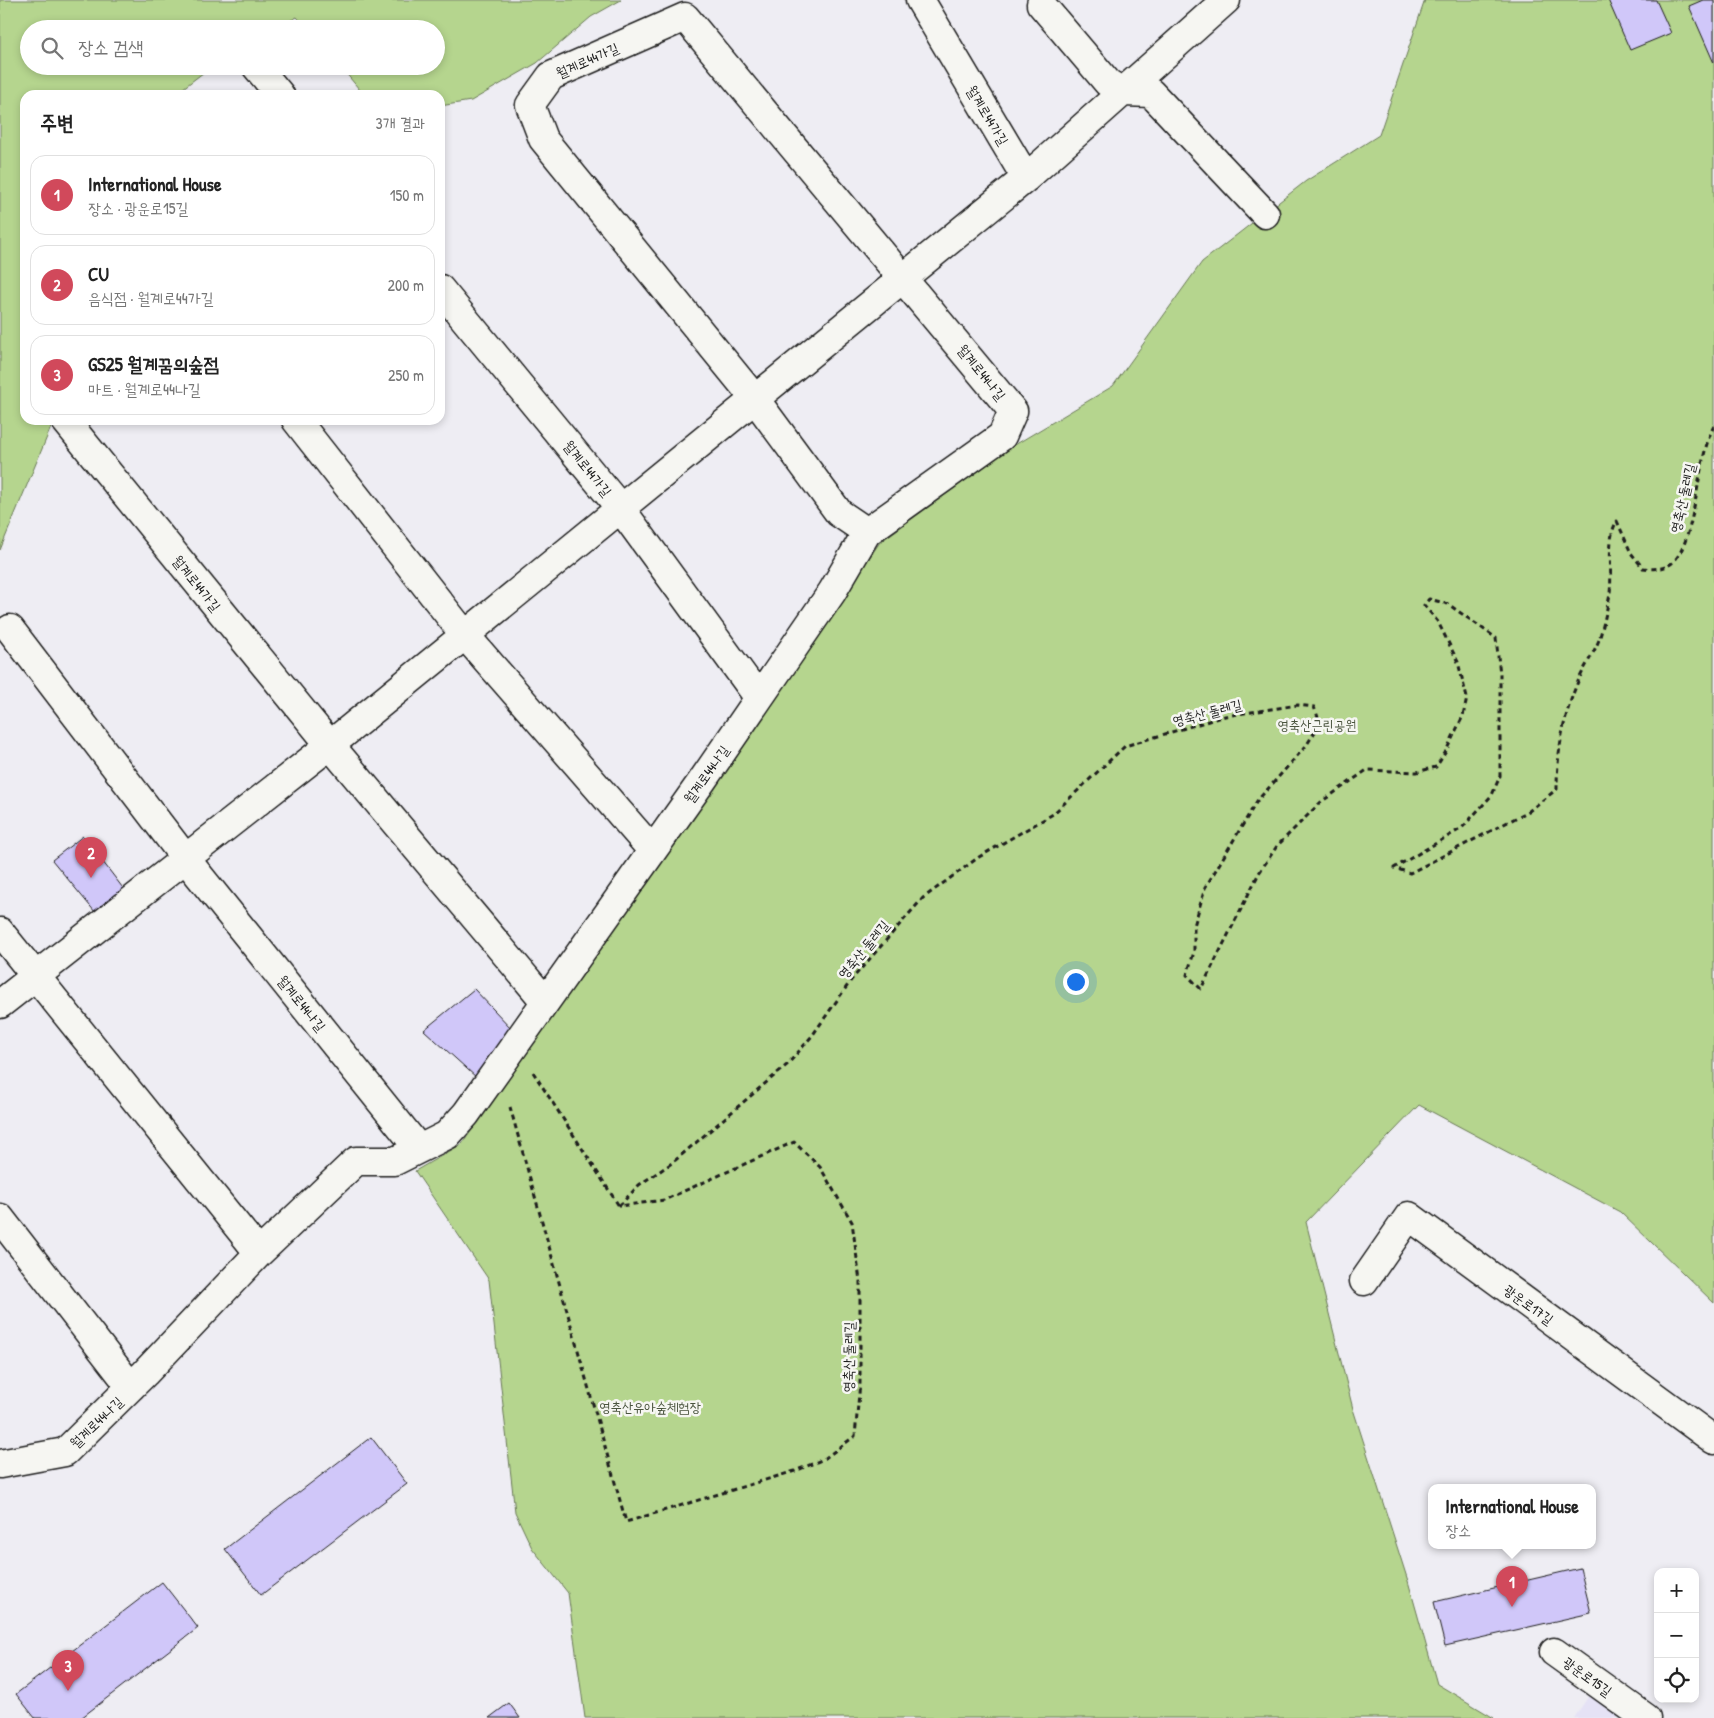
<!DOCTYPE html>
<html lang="ko">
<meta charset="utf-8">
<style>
body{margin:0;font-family:"Patrick Hand","Poor Story",sans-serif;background:#f6f6f6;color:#222}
.controls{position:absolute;right:15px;bottom:15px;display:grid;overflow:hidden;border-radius:10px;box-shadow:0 2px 8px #0003}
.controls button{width:45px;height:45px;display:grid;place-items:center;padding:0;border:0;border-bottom:1px solid #e0e0e0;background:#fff;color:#222;font:25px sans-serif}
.you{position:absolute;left:1075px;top:981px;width:18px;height:18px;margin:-12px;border:4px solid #fff;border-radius:50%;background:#1a73e8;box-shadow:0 0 0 8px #1a73e833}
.badge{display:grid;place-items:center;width:32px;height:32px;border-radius:50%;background:#d1495b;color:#fff;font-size:16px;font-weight:700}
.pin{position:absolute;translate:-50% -41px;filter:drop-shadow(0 1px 2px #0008)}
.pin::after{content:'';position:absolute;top:26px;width:18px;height:15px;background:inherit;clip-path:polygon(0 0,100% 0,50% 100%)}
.popup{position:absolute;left:1428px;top:1484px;width:168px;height:65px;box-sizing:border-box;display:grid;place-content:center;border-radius:10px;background:#fff;filter:drop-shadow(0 1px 4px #0005);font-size:16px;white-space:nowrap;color:#767676}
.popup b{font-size:19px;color:#222}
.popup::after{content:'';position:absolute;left:50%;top:100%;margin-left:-10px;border:10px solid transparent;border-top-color:#fff}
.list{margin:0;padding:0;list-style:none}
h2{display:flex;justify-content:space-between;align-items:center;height:65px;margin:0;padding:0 20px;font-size:21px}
h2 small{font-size:16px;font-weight:400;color:#767676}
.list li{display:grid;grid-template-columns:32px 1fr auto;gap:15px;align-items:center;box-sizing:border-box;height:80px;margin:0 10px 10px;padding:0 10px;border:1px solid #e0e0e0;border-radius:15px}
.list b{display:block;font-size:19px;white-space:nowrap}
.list p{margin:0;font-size:16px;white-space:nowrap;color:#767676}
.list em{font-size:16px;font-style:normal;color:#767676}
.icon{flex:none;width:28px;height:28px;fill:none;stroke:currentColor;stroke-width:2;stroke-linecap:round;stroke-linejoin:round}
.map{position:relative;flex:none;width:1714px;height:1718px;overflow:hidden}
.search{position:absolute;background:#fff;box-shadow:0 2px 8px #0003;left:20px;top:20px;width:425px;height:55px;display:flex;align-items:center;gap:12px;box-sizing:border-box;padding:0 18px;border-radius:28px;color:#767676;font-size:19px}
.panel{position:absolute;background:#fff;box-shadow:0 2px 8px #0003;left:20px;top:90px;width:425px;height:335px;border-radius:15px}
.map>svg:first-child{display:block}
.built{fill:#e5e2f5}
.green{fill:#b5d58e;stroke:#687855}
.building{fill:#d0c7f9;stroke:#1c1c1c}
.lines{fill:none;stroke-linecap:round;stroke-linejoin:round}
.street-casing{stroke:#1c1c1c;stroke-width:31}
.path{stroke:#1c1c1c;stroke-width:3;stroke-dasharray:5 4;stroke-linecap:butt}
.street{stroke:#f6f6f2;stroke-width:28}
.labels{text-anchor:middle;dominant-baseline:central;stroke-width:5;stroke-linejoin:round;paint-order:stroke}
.street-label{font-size:14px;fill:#1c1c1c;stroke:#f6f6f2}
.park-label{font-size:14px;fill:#4a543e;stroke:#f6f6f2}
</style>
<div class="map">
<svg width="1714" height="1718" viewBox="0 0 1714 1718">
<rect width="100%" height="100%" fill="#eeedf3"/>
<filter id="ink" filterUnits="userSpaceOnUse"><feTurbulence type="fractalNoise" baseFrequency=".02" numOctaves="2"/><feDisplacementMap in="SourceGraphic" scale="10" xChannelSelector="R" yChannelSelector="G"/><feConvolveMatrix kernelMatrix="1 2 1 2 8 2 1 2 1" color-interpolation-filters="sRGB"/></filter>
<g filter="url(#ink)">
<!-- built -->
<path class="built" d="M1594 1688 1634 1718H1574Z"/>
<!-- green -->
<path class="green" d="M0 0H621L591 17 537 63 471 101 440 106V95H364L340 66H436V29H308L297 17 275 29H29V66H212L174 95H25V420H54L0 550Z
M1425 0H1714V1303L1620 1212 1419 1105 1306 1222 1353 1409 1408 1581 1437 1684 1494 1718H585L568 1593 532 1548 515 1512 489 1280 415 1171 462 1144 722 776 880 542 1013 446 1113 386 1202 262 1306 181 1379 135Z"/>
<!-- building -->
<path class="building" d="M1608 0H1656L1671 33 1630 50Z
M1703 0H1714V63L1689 6Z
M83 836 129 896 100 918 52 860Z
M474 989 512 1029 477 1078 424 1030Z
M371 1437 407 1484 261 1595 225 1549Z
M1580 1568 1591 1613 1445 1646 1434 1602Z
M162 1582 198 1628 81 1718H35L16 1694Z
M509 1703 520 1718H489Z"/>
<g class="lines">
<defs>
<path id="street" d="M920 0 1026 178
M1041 4 1108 83 1123 92 1151 93 1265 214
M685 17 1013 411 1002 436 867 532 839 513 755 399 543 139 530 105 551 76Z
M256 66 280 95
M440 289 621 509 759 698
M65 420 330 745 545 1001
M296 420 464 634 652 850
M10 629 185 858 419 1149
M0 932 259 1253
M0 1004 330 745 1026 178 1226 0
M0 1218 131 1387
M1364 1281 1409 1216 1714 1440
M0 1464 65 1452 145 1373 259 1253 356 1161H395L447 1135 466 1114 702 781 832 592 867 532
M1554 1652 1646 1718"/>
</defs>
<!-- street casing -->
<use href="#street" class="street-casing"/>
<!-- path -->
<path class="path" d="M533 1072 619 1206
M510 1107 626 1522 795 1471 824 1459 855 1436 860 1383V1281L852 1222 820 1167 794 1142 664 1200 620 1206
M619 1206 639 1185 672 1163 788 1064 812 1036 852 979 923 898 979 857 1053 814 1125 746 1225 716 1298 705 1314 707 1318 717 1316 730 1306 746 1257 801 1205 888 1194 926V952L1187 975 1201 989 1259 873 1277 846 1321 802 1367 770 1417 772 1436 767 1445 753 1463 716 1467 698 1458 662 1438 622 1424 605 1429 599 1448 604 1496 638 1500 674V776L1492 795 1462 828 1394 868 1410 873 1529 811 1557 789C1557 754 1563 717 1577 684 1583 669 1593 655 1599 640 1603 627 1606 613 1609 599 1614 576 1605 539 1617 521L1631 553 1643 568C1653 569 1663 570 1672 563 1697 542 1696 458 1714 426"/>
<!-- street -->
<use href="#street" class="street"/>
</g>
</g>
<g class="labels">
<!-- street labels -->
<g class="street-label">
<text transform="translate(587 60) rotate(-24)">월계로44가길</text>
<text transform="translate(988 115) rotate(59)">월계로44가길</text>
<text transform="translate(982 372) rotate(51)">월계로44나길</text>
<text transform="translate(588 468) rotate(51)">월계로44가길</text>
<text transform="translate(1682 498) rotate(-77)">영축산 둘레길</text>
<text transform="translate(197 583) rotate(51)">월계로44가길</text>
<text transform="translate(1207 712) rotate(-14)">영축산 둘레길</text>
<text transform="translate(706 774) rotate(-55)">월계로44나길</text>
<text transform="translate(863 949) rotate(-50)">영축산 둘레길</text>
<text transform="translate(302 1003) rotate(51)">월계로44나길</text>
<text transform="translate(1529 1304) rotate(36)">광운로17길</text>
<text transform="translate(848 1357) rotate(-89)">영축산 둘레길</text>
<text transform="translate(96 1422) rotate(-44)">월계로44나길</text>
<text transform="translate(1588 1676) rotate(36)">광운로15길</text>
</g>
<!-- park labels -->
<g class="park-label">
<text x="1317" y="724">영축산근린공원</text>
<text x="650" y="1406">영축산유아숲체험장</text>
</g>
</g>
</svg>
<div class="controls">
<button>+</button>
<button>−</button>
<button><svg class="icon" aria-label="locate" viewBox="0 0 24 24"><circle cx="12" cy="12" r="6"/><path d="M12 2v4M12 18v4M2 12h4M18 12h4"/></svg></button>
</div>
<div class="you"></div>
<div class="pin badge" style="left:1512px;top:1607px">1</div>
<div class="popup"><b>International House</b>장소</div>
<div class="pin badge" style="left:91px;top:878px">2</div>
<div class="pin badge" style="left:68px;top:1691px">3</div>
<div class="search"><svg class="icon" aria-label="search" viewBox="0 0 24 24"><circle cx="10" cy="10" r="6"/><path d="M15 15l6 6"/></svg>장소 검색</div>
<section class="panel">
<h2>주변<small>3개 결과</small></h2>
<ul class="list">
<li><span class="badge">1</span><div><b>International House</b><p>장소 · 광운로15길</p></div><em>150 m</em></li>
<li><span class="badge">2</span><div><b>CU</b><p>음식점 · 월계로44가길</p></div><em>200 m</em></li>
<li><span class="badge">3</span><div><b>GS25 월계꿈의숲점</b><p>마트 · 월계로44나길</p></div><em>250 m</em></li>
</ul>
</section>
</div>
